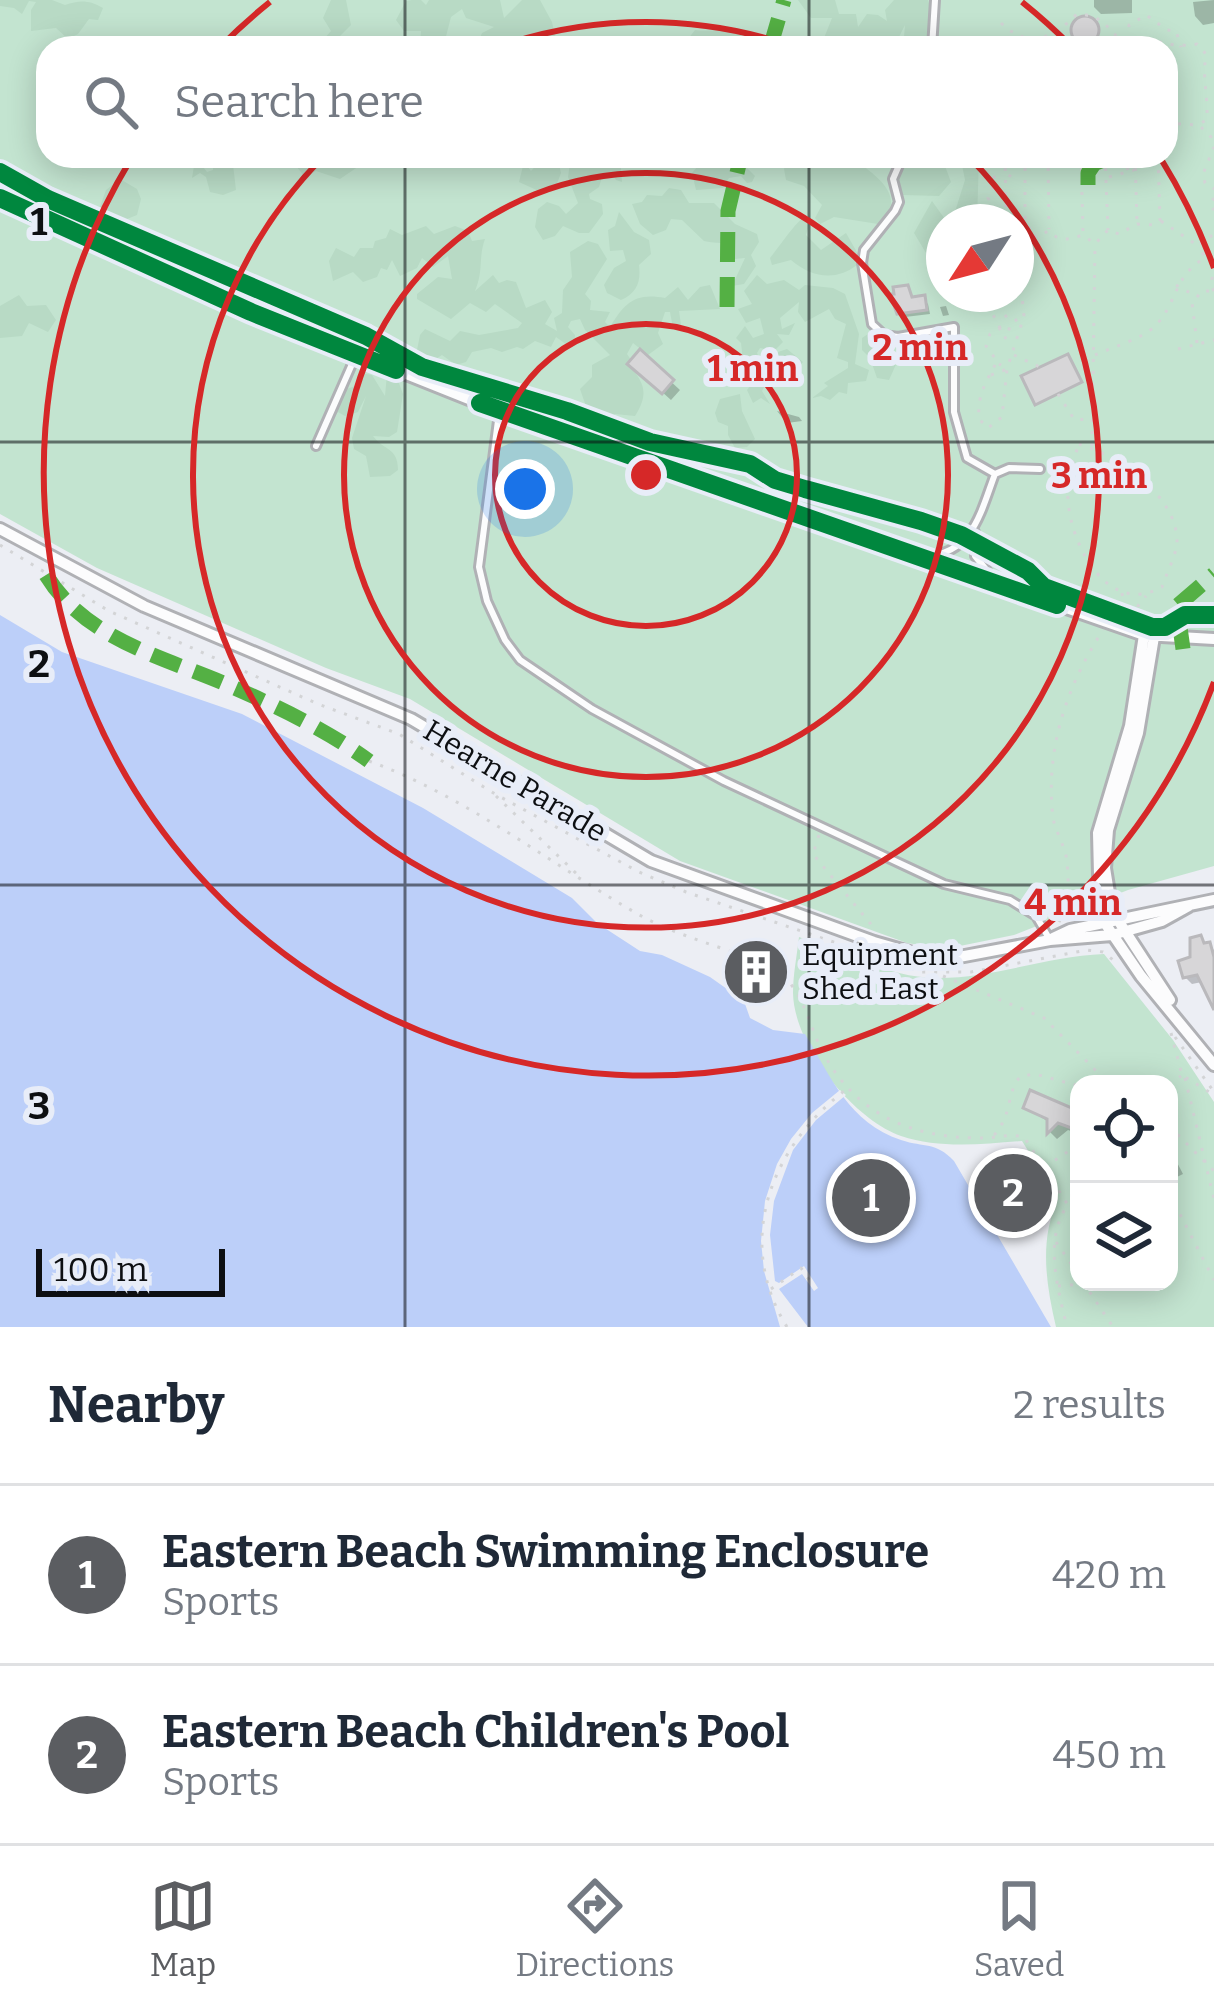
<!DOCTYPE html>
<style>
body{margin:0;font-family:Bitter,serif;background:#f2f2f3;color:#1f2937}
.controls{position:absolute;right:36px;bottom:36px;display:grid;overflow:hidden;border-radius:24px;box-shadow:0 6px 30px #0003}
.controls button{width:108px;height:108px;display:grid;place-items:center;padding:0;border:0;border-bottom:3px solid #e0e1e3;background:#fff;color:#1f2937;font:60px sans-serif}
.compass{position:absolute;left:926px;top:204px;width:108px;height:108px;border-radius:50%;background:#fff;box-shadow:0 6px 30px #0003;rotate:234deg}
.scale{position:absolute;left:36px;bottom:30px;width:189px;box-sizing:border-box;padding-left:12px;border:6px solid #0d0f12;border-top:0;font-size:33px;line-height:42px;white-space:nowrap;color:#0d0f12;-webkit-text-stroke:9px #e8edf8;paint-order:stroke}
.you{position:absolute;left:525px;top:489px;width:42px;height:42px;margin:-30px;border:9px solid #fff;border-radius:50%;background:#1a73e8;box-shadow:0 0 0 18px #1a73e833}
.badge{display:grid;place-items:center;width:78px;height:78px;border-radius:50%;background:#5b5d61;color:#fff;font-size:39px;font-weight:700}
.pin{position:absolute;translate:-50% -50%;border:6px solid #fff;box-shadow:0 3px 12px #0006}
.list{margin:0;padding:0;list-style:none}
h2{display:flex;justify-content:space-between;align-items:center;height:156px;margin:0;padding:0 48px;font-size:51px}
h2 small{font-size:39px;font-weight:400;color:#747a83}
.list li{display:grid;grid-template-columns:78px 1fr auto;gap:36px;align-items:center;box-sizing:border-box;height:180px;padding:0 48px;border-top:3px solid #e0e1e3}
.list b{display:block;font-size:45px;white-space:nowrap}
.list p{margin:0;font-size:39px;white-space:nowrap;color:#747a83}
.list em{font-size:39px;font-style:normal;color:#747a83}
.icon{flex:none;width:66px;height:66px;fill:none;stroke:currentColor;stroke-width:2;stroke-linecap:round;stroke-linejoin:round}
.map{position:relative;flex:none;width:1214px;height:1327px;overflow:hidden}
.search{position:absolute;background:#fff;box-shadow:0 6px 30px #0003;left:36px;right:36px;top:36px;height:132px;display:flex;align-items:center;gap:30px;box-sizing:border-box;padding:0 42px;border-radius:36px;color:#747a83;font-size:45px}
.sheet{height:516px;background:#fff}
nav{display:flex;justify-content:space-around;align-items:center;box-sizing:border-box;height:168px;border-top:3px solid #e0e1e3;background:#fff;font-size:33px;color:#747a83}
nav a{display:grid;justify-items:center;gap:6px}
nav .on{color:#5b5d61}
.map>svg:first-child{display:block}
.green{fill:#c3e4d0;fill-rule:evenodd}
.forest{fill:#b8dac5}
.water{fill:#bccff9}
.pier{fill:#eceef4}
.shadow{fill:#0003}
.building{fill:#d7d6d8;stroke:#bab9bc;stroke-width:3}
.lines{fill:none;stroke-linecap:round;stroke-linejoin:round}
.lane-casing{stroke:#b0b1b5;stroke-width:12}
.street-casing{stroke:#b0b1b5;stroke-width:16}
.path{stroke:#d3d4d6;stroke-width:3;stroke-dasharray:3 9;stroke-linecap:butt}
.lane{stroke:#fcfcfd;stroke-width:6}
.street{stroke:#fcfcfd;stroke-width:10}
.quiet{stroke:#54b044;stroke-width:15;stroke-dasharray:30 15;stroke-linecap:butt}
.cycleway-casing{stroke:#e8edf8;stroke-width:26}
.cycleway{stroke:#00873e;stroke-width:18}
.grid{fill:none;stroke:#0d0f12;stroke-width:3;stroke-opacity:0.55}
.ring{fill:none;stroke:#d62828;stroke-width:6}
.labels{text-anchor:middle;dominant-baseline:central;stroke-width:12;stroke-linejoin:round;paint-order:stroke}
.street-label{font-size:30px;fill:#0d0f12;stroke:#e8edf8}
.poi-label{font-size:30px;fill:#0d0f12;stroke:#e8edf8;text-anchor:start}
.grid-label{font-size:39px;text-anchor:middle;font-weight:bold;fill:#0d0f12;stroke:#e8edf8;stroke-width:12;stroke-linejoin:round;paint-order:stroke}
.centre{fill:#d62828;stroke:#e8edf8;stroke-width:6}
.ring-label{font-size:36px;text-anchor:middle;font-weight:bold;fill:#d62828;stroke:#e8edf8;stroke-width:12;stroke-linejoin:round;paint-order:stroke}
</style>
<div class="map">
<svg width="1214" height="1327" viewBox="0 0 1214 1327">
<rect width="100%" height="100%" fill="#eceef4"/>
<!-- green -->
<path class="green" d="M0 0H1214V866L1128 890 1014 935 945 949 907 943 680 861 410 699 326 668 97 568 0 514ZM48 48H1166V156H48ZM944 222H1016V294H944Z
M799 937C842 952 889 977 935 978 992 979 1047 956 1104 954L1173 1040 1214 1102V1327H1056C1046 1284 1039 1240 1058 1199L1022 1141C983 1144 939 1149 901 1136 853 1119 794 1046 793 993 793 975 797 955 799 937ZM1079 1084H1169V1282H1079Z"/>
<!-- forest -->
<path class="forest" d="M0 0H52L65 5C80 0 89 0 103 8L98 20 89 19 78 34 68 39 56 28 31 31V10L36 2 29 1 22 14 14 8 0 6Z
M331 0H346L351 25 337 39 343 48H316L331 31 323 18Z
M412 0H421L426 5 429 0H500L504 18 522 0H540L552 22 556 41 550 48H476L482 33 494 27 466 18 462 9 451 17 443 48H420L421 31H404L396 20 406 1Z
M798 0H835L839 14H856L858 27 867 14 878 15 887 21 885 10 894 0H928L931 11 925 48H903L905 25 895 45 887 44 886 48H791L824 38 832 18H811Z
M695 30C709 32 725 28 741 33L742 43H768L772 48H688V39Z
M213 156H232L236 190 223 195 210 192 206 177 200 173 192 178 194 166 200 163 207 172 213 170Z
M288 156H366L365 162 340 179 316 171 305 177Z
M545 156H557L561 173 555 189 543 193 519 182 524 162 531 171Z
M579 156H620L622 182 616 180 611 172 603 174 599 187 589 194 590 199 602 204 603 214 589 233H579L563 226 555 236 543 240 535 227 538 209 547 202 559 206 566 214 578 203 568 177 570 163 577 166Z
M690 156H709L708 165 717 167 724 156H744L747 168 755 176 752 182 747 183 741 176 729 178 723 188 696 190 692 173 697 167Z
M789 156H839L836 159 841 163 852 158C876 175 910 198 878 224L834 217 820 224 815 218 822 205 804 186 786 180 784 169Z
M885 156H931L938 166H945L951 182 939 196 903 195 897 180 903 161H889Z
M953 156H979L977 222H955L953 218 965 180 961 160Z
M120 179 137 189 141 199 137 215 117 223 106 219 100 207 106 190Z
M669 188 681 190 689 203H714L735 224 757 234 759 242 751 255 756 266 744 284 732 286 745 258 735 259C722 237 727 246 704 241L682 220 671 219 666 230 653 235 640 224 632 204 642 202 647 195 662 196Z
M932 201 947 222H944V266L932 263 914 233Z
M619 212 634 232 649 240 651 254 639 265C641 282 637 293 621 300L607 293 604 285 614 268 626 261 623 250 610 251 608 230 615 226Z
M805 216 810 222 806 235 821 250 846 233 858 254 857 265C835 282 811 277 791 260L772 265 770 258C779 247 795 223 805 216Z
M426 226 434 234 455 226 468 231 472 241 485 239C478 258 484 269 475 291L493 275 499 283 507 280 516 282 526 308 545 300 552 312 545 324 557 331 554 318 562 313 563 290 572 277 570 252 588 241 598 244 607 259 585 294 591 301 590 310 610 312 605 322 610 327C624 304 634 292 665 298L678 287 688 300 700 287 710 285 720 309 679 311 681 325 673 328 670 312H665L658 333 663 344 648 355 633 343 627 354 631 360 628 364C645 383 649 394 635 416L615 414 608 422 589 415 580 389 592 377V365L610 355 585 330 580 319 571 321 568 327 575 335 574 345H567L556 337 551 347 535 341 523 349 517 347 502 352 491 348 472 352 466 362 456 365 442 355 428 364 415 360 420 335 425 329 450 341 460 331 479 335 518 328 522 323 495 304 486 312 470 303 451 319 417 299V294L438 277 452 279 448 256 433 267 422 258 417 268 400 276 392 260 387 270 381 268 377 277 363 282 353 272 333 281 329 261 336 248 354 257 360 248H373L375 241 386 238 390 229 402 235Z
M757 275 767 284 784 280 799 290 805 285 833 288 845 294 859 334 855 364 869 370 866 381 848 383 847 394 839 392 830 400 821 396 812 398 828 386 824 383 848 368V362L837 358 846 324 835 319 829 309 805 322 798 312 799 302 780 318 782 329 795 323 789 335 777 334 783 342 774 351 760 348 757 353 764 369 772 354 787 349 803 362 791 374 783 369V383L773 382 770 376 762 391 770 404 761 398 753 403 747 390C751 385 757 375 751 367L744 369 741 343 736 338 745 326 753 338 764 334 760 318 746 323 738 309 752 304 744 291Z
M19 295 27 306 46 305 56 320 48 332 29 323 22 336 0 338V306Z
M871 332 889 346 898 360 889 380 877 378 870 358 862 350V338Z
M366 374 372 375 385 396 387 374 397 378 403 394 397 432 389 437 373 436C384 451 398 447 398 470L390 476 370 477 366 456 354 449 352 438 366 396 358 412 345 416 338 412 326 428 344 390 355 386 360 376Z
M740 394 742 411 755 439 747 447 735 448 728 435V426L718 422 715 413 720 399Z"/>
<!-- water -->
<path class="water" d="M0 615 62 652 242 714 423 808 572 898 597 923 640 951 662 955 710 977 744 1001 750 1018 773 1030 805 1034C831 1077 849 1123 901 1140 925 1148 935 1141 954 1161L1051 1327H0Z
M1005 1158C1040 1163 1053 1200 1027 1224 997 1225 977 1194 984 1166Z"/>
<!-- pier -->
<path class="pier" d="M840 1090 846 1095 816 1120 793 1150 774 1201 770 1235 775 1281 779 1283 804 1266 818 1288 814 1291 802 1274 779 1289 808 1327H780L764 1271 761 1241 765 1201 777 1164 791 1139 812 1113Z"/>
<!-- shadow -->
<path class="shadow" d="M1094 0H1132V13L1101 14 1094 7Z
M1214 0V23L1203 25 1195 16 1193 2Z
M1075 32a12 12 0 1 1 24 0a12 12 0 1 1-24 0Z
M907 288 915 300 923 299 928 304 930 314 905 317 900 312Z
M946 306 949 315 943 316 940 307Z
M641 354 680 390 671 400 631 364Z
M777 411 799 417 802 421 787 423Z
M1200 938 1214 950V996L1202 982 1192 984 1185 977Z
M1032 1094 1079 1114V1134L1068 1130 1057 1139 1050 1132V1123L1026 1107Z
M1169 1147 1183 1174 1175 1178 1169 1170Z"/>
<!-- building -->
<path class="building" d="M1071 30a14 14 0 1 1 28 0a14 14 0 1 1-28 0Z
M908 285 912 297 925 295 927 310 897 314 890 294H894L893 287Z
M640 349 674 380 662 394 627 364Z
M1068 354 1082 382 1035 405 1021 376Z
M1201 935 1204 943 1210 942 1214 957V1010L1197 975 1183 978 1178 961 1190 957V938Z
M1030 1090 1079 1111 1074 1129 1058 1123 1047 1134V1119L1023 1108Z"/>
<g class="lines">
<defs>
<path id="lane" d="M932 48 935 0
M903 156 893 179 899 202 895 211 864 250 862 263 872 324 884 335 898 337 954 327V412L967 458 995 474
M499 413 479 567 487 601 505 640 520 660 592 709 724 781 944 884 1010 900 1036 916 1050 940
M316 446 356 355
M975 532V556L993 578
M926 556C973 554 981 511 995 474L1009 468 1040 469"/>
<path id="street" d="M0 198 251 312 499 411 1144 635 1214 639
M0 529 144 606 411 719 651 861 874 942 923 956 959 957 1050 940 1112 935 1162 921 1189 906
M1144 635 1130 726 1098 833 1100 916 1141 976 1214 1065
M1154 637 1138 733 1108 830 1105 868 1112 911 1170 1000
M1053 938 1070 930 1214 900"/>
</defs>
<!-- lane casing -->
<use href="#lane" class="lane-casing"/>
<!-- street casing -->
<use href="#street" class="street-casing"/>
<!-- path -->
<path class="path" d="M1001 23C1029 50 1053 38 1077 14 1100 15 1106 25 1121 41 1155 33 1164 50 1197 44L1206 54C1202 83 1208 91 1207 119L1199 125
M1128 39 1129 25 1146 15 1167 30 1176 31 1181 47
M1001 48 1012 35
M1166 123 1199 125 1211 137 1214 147 1203 174 1205 183 1214 189
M1005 156 1006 222
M1025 156V223L1035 234
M1048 156 1049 229
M1081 156 1083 233
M1105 156 1108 230
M1124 156 1128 170
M1135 156 1137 222
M0 172 48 199 366 336 422 367 567 411 650 442 750 464 775 480 805 489 954 532
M1009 177 1023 157
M1109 177 1134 170
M1214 198 1210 205 1214 210
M1161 221 1197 245
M987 222 993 207 988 198 996 181 987 162 992 156
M1200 244 1214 234
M1214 265 1211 286 1214 291
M1176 285 1194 295
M982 294 1006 339 1011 323 1023 316
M995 294 996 303 1011 323
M1001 328 990 334 986 346 997 361C986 383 977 394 979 419L988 428 1002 417 1007 369 1024 316 1018 258 1036 236 1049 231C1060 243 1069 239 1083 235L1095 244 1108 230 1119 234 1137 224 1155 225 1160 220 1158 156
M1197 343 1192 303 1202 291H1214
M1178 349 1214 340
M1014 355 1040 367
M1095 355C1113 347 1142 339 1155 326 1178 303 1173 276 1205 258L1199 245
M991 375 1007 369 999 364
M1058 394 1074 419 1089 420
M1079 444C1116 455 1177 495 1177 541 1177 554 1166 574 1162 587 1109 617 1071 547 1068 500 1067 480 1072 463 1079 444Z
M1092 446 1095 246
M0 545 109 611 318 704 399 734 495 794 639 872 686 892 922 972H971L1087 950 1103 952 1117 963
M984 548 1031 572 1045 587
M1054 590 1119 613
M1122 593 1125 613
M1138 619V606L1146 596
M1173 623 1185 615H1214
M369 761C465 796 548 862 636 913 682 940 737 948 782 975 806 995 810 1032 826 1058 860 1116 912 1137 977 1138 993 1139 1008 1133 1024 1137L1068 1205C1043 1238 1058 1290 1067 1327
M496 796 580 877
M819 835 813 854 874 928
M1069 898 1090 897
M1079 915C1066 899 1069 882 1067 862 1066 848 1056 833 1053 818 1045 750 1066 687 1103 630
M1059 922 1068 904
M943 976 1044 1018 1109 1084
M1171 1033 1182 1075 1214 1095
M1175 1037 1214 1092
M1185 1078 1214 1199
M1169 1084 1181 1076
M1169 1126 1214 1171
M994 1135C1013 1115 1006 1091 1021 1076L1035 1074 1079 1086
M1045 1167 1079 1144
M1169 1193 1214 1280
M1056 1242 1079 1275
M1083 1282 1113 1327
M1058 1286 1083 1284
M771 1289 801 1268 814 1287
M787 1327C733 1240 772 1145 848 1088"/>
<!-- lane -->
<use href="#lane" class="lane"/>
<!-- street -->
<use href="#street" class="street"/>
<!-- quiet -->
<path class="quiet" d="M770 48 784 0
M1088 185V173L1094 164 1102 184
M727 307 728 211 741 156
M46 575C85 639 163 657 228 685 276 706 327 730 369 761
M1183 649 1177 606 1214 574"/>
<defs>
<path id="cycleway" d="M0 172 48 199 366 336 422 367 567 411 650 442 750 464 775 480 805 489 921 521 961 535 1028 571 1044 587 1152 627H1165L1185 615H1214
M0 198 251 312 396 370
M480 403 1057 605"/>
</defs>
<!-- cycleway casing -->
<use href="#cycleway" class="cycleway-casing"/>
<!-- cycleway -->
<use href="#cycleway" class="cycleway"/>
</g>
<!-- grid -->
<path class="grid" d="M405 0V48M809 0V48M405 156V1327M809 156V1327M0 442H1214M0 885H1214"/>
<!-- distance rings -->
<g class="ring">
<circle cx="646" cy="475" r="151"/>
<circle cx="646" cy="475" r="302"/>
<path d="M495 48A453 453 0 0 1 797 48M969 157A453 453 0 1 1 323 157"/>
<path d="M1214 682A604 604 0 1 1 131 159M219 48A604 604 0 0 1 270 2M1022 2A604 604 0 0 1 1073 48M1161 159A604 604 0 0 1 1214 268"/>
</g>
<!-- icons -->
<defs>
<symbol id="building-disc" viewBox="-11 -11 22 22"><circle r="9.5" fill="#5b5d61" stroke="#e8edf8"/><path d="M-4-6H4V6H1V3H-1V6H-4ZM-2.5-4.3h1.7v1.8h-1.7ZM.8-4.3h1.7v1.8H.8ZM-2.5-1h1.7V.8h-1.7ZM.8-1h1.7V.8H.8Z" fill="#fff"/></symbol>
</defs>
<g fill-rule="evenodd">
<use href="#building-disc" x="718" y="934" width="76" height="76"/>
</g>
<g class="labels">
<!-- street labels -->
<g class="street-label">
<text transform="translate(515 781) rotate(31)">Hearne Parade</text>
</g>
<!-- poi labels -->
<g class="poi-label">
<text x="802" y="955">Equipment<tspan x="802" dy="34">Shed East</tspan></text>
</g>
</g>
<g class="grid-label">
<text x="39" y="235">1</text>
<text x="39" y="677">2</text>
<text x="39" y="1119">3</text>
</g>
<circle cx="646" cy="475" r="18" class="centre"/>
<g class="ring-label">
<text x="920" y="360">2 min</text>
<text x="753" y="381">1 min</text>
<text x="1099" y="488">3 min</text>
<text x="1073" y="915">4 min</text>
</g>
</svg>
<div class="controls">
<button><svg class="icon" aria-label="locate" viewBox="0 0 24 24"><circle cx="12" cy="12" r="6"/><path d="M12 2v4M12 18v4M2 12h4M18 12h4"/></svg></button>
<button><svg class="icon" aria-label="layers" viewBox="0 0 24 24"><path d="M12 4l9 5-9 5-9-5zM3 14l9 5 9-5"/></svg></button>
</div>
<svg class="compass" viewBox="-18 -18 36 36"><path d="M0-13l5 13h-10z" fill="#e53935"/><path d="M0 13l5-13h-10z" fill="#747a83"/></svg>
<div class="scale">100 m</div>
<div class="you"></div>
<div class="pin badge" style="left:871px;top:1198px">1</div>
<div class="pin badge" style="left:1013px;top:1193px">2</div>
<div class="search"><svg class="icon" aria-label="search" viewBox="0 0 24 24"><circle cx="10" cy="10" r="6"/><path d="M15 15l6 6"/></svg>Search here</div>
</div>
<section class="sheet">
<h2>Nearby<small>2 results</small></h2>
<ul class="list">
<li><span class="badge">1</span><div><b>Eastern Beach Swimming Enclosure</b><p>Sports</p></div><em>420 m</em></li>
<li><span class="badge">2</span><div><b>Eastern Beach Children's Pool</b><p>Sports</p></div><em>450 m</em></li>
</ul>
</section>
<nav>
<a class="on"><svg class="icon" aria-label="map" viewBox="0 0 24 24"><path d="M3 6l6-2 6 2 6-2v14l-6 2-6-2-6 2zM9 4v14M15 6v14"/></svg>Map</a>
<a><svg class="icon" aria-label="directions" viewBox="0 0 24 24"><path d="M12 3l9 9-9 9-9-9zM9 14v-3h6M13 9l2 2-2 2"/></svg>Directions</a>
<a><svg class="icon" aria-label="saved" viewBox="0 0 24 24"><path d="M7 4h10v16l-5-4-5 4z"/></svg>Saved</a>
</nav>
